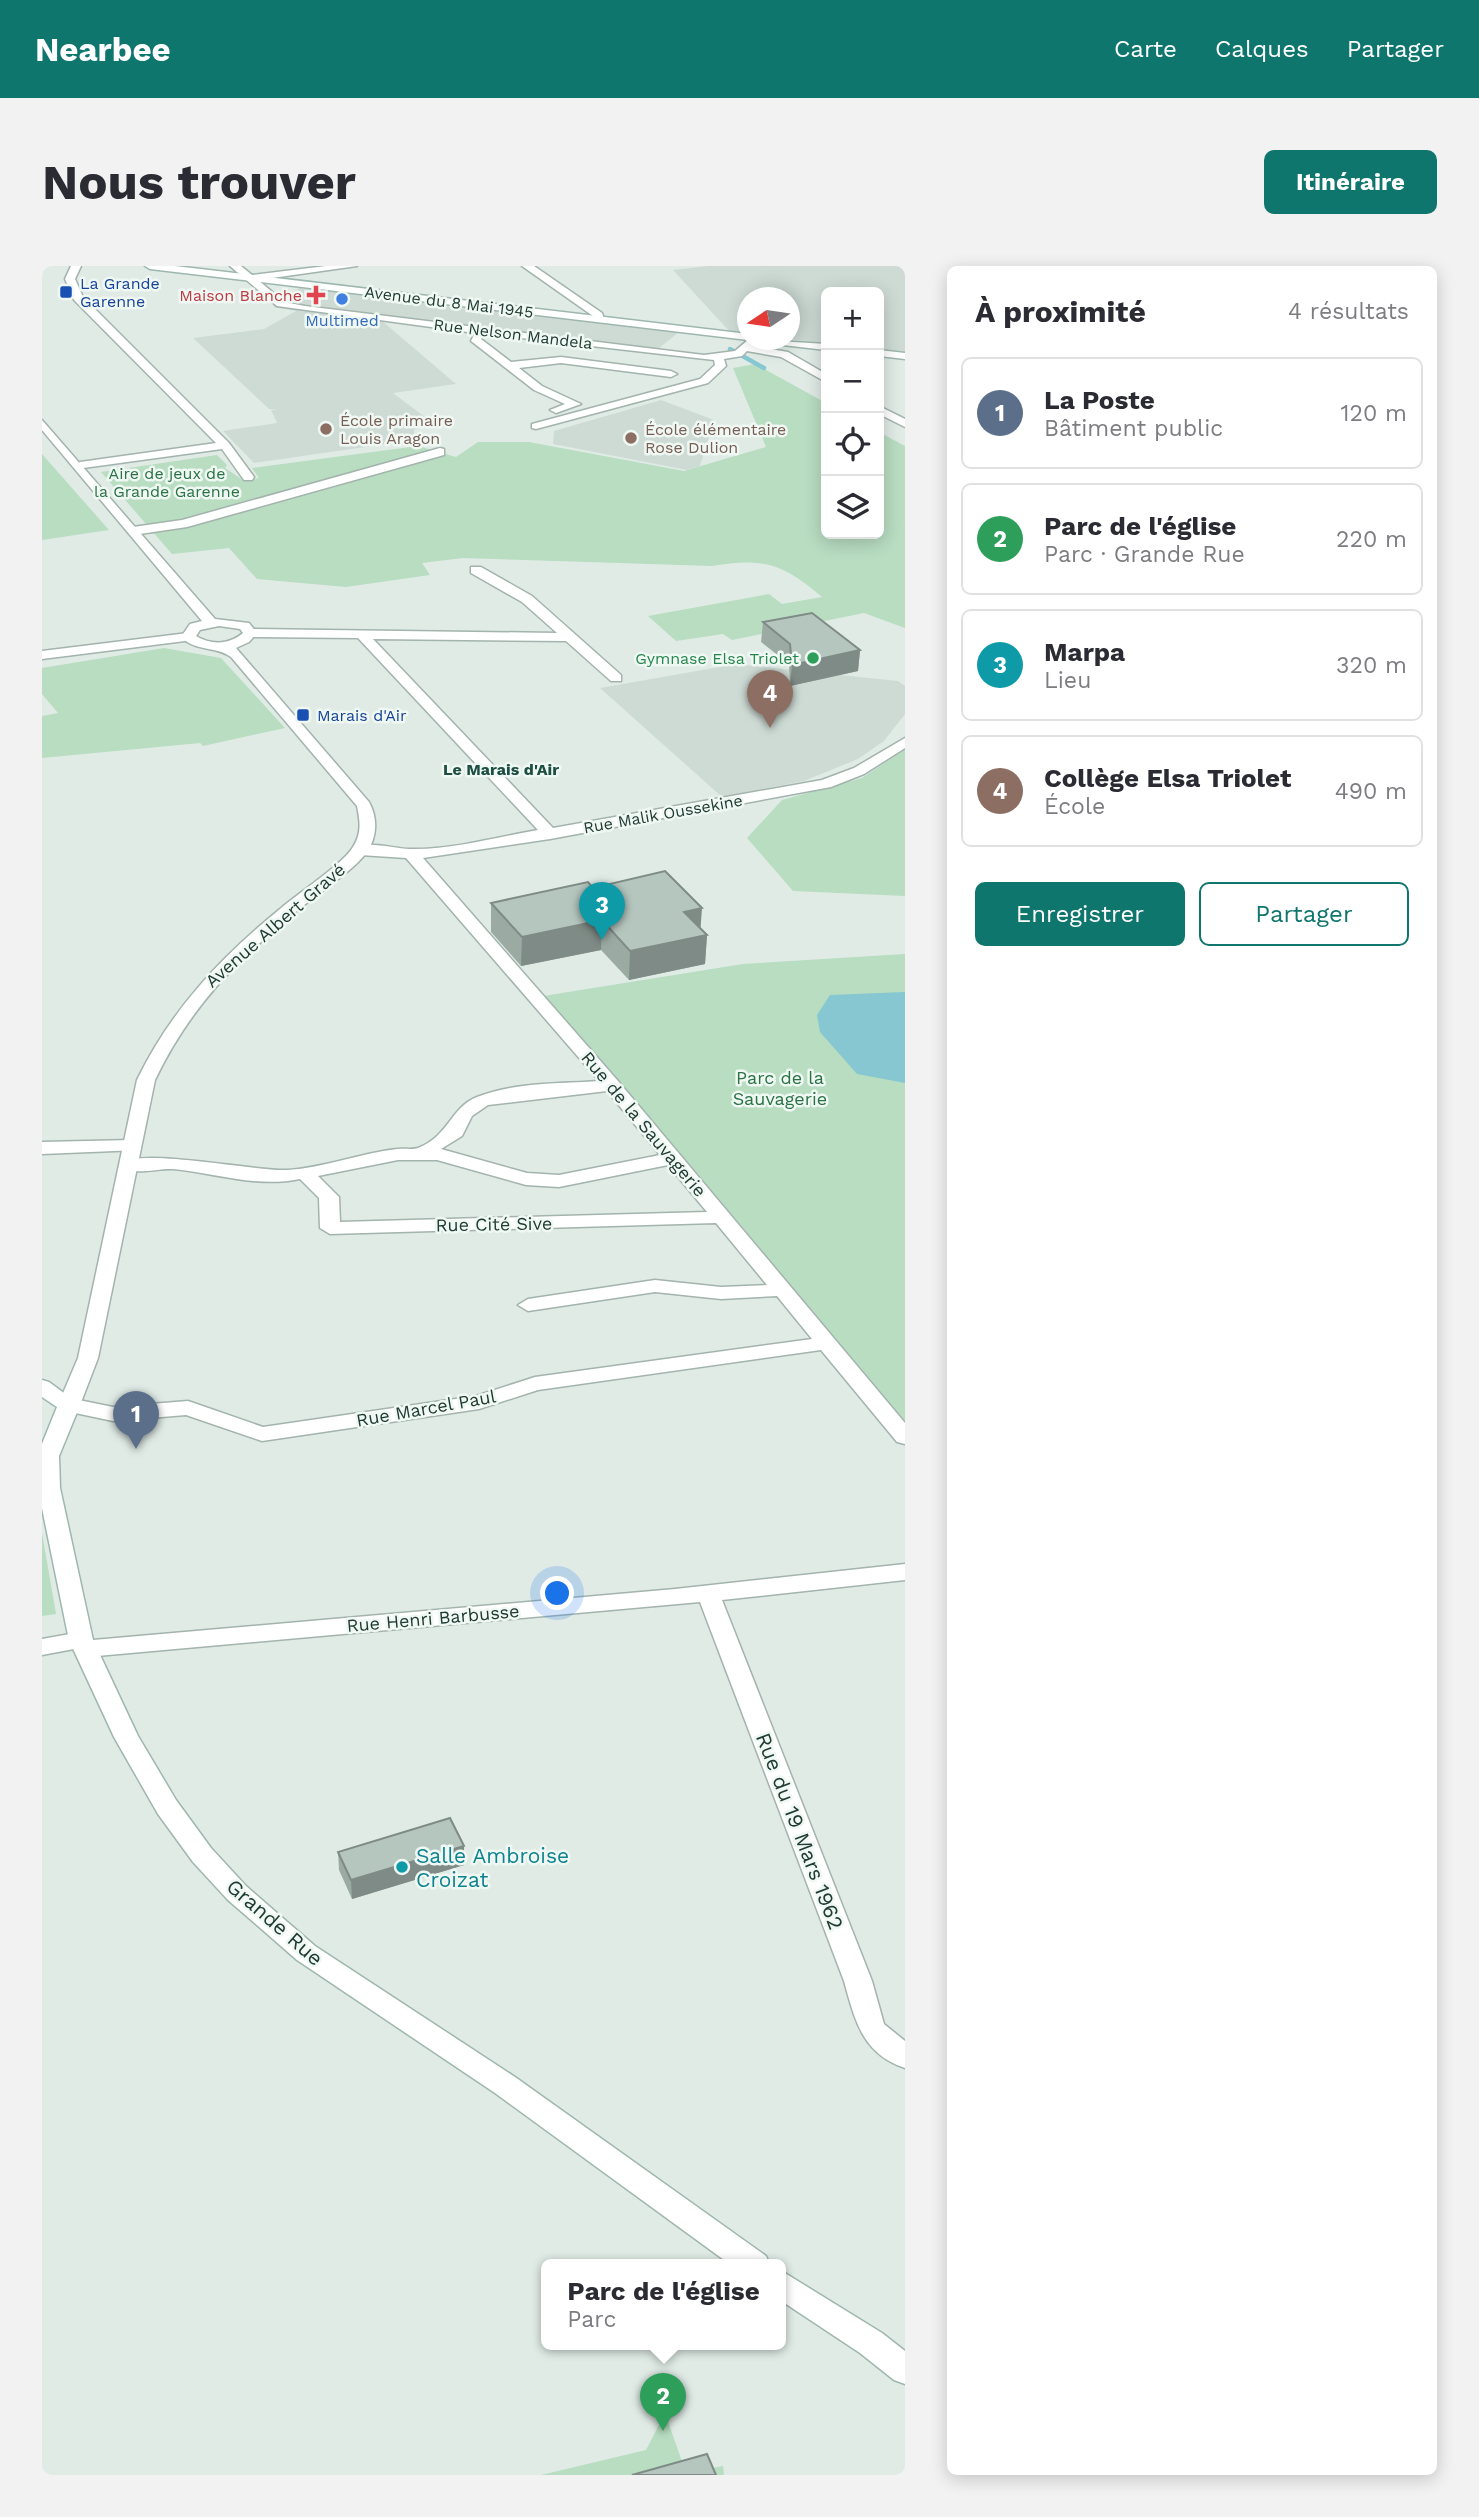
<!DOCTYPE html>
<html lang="fr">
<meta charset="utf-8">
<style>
body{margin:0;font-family:"Work Sans",sans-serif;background:#f2f2f3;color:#2b2b33}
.controls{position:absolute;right:21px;top:21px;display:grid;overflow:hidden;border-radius:10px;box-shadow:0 4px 18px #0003}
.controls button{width:63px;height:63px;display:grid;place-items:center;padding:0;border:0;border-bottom:2px solid #e1e1e2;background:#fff;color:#2b2b33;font:35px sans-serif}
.compass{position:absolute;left:695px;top:21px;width:63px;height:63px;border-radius:50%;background:#fff;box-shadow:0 4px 18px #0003;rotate:257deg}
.you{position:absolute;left:516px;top:1328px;width:24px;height:24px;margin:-18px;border:5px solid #fff;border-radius:50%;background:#1a73e8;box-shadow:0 0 0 10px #1a73e833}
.badge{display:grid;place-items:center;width:46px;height:46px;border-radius:50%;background:#0f766e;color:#fff;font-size:23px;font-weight:700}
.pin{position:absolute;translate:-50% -58px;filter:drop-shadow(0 2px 4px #0008)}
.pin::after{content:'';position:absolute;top:37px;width:24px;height:21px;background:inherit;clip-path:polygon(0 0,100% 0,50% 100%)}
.popup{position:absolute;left:499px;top:1993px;width:245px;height:91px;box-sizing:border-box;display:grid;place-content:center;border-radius:10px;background:#fff;filter:drop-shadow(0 2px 5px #0005);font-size:23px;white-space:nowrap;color:#7c7c81}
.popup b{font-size:26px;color:#2b2b33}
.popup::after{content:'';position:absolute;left:50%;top:100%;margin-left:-14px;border:14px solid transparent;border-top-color:#fff}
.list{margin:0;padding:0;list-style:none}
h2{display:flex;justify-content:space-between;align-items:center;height:91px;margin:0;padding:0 28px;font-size:30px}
h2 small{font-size:23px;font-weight:400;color:#7c7c81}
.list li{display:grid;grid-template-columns:46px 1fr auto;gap:21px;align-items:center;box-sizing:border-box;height:112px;margin:0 14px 14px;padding:0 14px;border:2px solid #e1e1e2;border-radius:10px}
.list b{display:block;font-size:26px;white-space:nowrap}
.list p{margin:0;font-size:23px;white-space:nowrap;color:#7c7c81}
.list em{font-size:23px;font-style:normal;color:#7c7c81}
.actions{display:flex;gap:14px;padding:21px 28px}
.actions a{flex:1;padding:16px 0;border:2px solid #0f766e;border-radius:10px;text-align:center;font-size:24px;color:#0f766e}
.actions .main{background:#0f766e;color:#fff}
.icon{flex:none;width:38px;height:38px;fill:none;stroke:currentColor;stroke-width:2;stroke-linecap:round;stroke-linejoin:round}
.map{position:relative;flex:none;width:863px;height:2209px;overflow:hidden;border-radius:10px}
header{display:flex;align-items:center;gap:42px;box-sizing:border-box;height:98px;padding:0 35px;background:#0f766e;color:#fff}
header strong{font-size:33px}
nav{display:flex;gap:38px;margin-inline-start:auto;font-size:24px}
.intro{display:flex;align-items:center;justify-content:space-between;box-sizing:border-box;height:168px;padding:0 42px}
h1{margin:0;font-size:49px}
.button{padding:18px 32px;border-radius:10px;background:#0f766e;color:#fff;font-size:24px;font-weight:700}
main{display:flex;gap:42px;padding:0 42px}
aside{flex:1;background:#fff;border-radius:10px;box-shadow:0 4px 18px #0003}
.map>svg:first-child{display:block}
.built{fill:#cedbd5}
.green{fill:#b8ddc1}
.water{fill:#86c7d2}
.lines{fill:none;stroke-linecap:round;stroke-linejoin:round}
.stream{stroke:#86c7d2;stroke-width:4.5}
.minor-casing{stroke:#a3b3ad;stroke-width:3}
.tertiary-casing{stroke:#a3b3ad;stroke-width:3}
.secondary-casing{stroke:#9eb7ae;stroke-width:3}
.minor{fill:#fff;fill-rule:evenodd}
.tertiary{fill:#fff;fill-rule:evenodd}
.secondary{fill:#fff;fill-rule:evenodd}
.wall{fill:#9caaa4}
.shaded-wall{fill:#7f8b86}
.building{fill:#b5c6bf;stroke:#7f8b86;stroke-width:2}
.transit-dot{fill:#1a4fb4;stroke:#f0f8f4;stroke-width:2.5}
.health-dot{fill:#e0444e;stroke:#f0f8f4;stroke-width:2.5}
.shop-dot{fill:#3f7fe0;stroke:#f0f8f4;stroke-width:2.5}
.education-dot{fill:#8d6e63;stroke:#f0f8f4;stroke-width:2.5}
.leisure-dot{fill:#2e9e5b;stroke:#f0f8f4;stroke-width:2.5}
.culture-dot{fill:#0f9aa8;stroke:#f0f8f4;stroke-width:2.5}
.labels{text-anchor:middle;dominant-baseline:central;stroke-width:5;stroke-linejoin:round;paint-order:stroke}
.far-transit-label{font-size:16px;fill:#164399;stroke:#f0f8f4;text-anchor:start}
.far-health-label{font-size:16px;fill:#be3a42;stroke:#f0f8f4;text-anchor:end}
.far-street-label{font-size:16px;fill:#203b34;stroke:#f0f8f4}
.far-shop-label{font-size:16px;fill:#366cbe;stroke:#f0f8f4}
.far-education-label{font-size:16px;fill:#785e54;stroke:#f0f8f4;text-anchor:start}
.far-park-label{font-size:16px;fill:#2a7345;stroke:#f0f8f4}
.far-leisure-label{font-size:16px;fill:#27864d;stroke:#f0f8f4;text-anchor:end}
.far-neighbourhood-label{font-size:16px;font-weight:bold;fill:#1c4e41;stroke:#f0f8f4}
.street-label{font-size:18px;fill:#203b34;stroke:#f0f8f4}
.park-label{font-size:18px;fill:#2a7345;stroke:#f0f8f4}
.near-street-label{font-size:21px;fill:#203b34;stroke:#f0f8f4}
.near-culture-label{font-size:21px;fill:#0d838f;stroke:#f0f8f4;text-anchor:start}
</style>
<header>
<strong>Nearbee</strong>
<nav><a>Carte</a><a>Calques</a><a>Partager</a></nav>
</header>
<div class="intro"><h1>Nous trouver</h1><a class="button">Itinéraire</a></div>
<main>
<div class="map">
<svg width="863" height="2209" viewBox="0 0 863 2209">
<rect width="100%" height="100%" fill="#e0ebe6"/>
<!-- built -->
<path class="built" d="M666 0H863V87L837 84V26H784V78L748 73V32H706L705 68 688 66 631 4Z
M258 21 637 66 611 87 339 54 414 118 351 127 391 157 372 164V174L212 197 181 165 235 157 229 144 235 143H227L151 72 222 63 254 45 231 41Z
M619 134 672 154 658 200 645 204 511 178 512 165Z
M694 398 856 415 863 420V448L842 475 816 493 762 515 680 531 558 422Z"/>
<!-- green -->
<path class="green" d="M713 98 784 137V268H837V166L863 180V362L822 347 690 374 681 368 634 375 606 350 727 328 740 338 780 331C741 298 721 291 670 300L421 292 380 297 388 309 304 321 215 313 187 282 130 288 59 206 175 189 185 199 183 202 201 214 217 212 210 202 376 180 414 191 436 176H487L642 205 724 181 691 102Z
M0 188 67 264 0 274Z
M122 382 179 392 243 462 161 480 158 477 0 492V450L16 447 0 428V402Z
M863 483V630L751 625 705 572 740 534 820 512Z
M863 688V1164L501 730 701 698Z
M0 1267 14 1348 0 1350Z
M623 2147 644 2207 681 2200 682 2209H499L604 2184Z"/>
<!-- water -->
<path class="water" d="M863 726V817L815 808 778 766 775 749 788 729Z"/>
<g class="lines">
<!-- stream -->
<path class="stream" d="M688 83 722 102"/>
<defs>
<path id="minor" d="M29 0H39L33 13 41 31 187 177 212 211 210 214H202L180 183 34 203 32 200 38 196 174 177 32 34 23 13Z
M188 0H199L210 9 284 0H315L216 14 242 36 263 40 662 89 693 85 706 74H717L712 80 746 86 784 108V116L739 91 705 85 700 90 682 93 684 100 666 117 494 163 490 162V158L658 113 673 99 672 94 443 68 439 73 469 96 519 91 629 105 635 108 629 111 519 97 477 102 500 120 539 138 514 147 508 144 523 138 492 124 429 75 433 67 235 40Z
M480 0H492L560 47 562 53 553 55 551 50Z
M837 140 863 153V161L837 148Z
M398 182 402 183V189L145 261 91 269 85 265 91 261 140 254Z
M429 301H439L490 330 579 409V415H569L524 375 331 373 511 562 780 514 812 502 863 472V482L822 508 789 521 508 573 381 592 576 815 863 1157V1178L855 1176 779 1084 496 1124 437 1143 220 1175 144 1149 71 1155 19 1144 16 1139 27 1132 71 1141 146 1135 221 1161 434 1130 493 1111 770 1073 735 1030 679 1033 613 1026 486 1045 476 1039 486 1033 613 1014 679 1021 725 1019 674 957 288 968 278 962 277 932 258 913C215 922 173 907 131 903 116 902 88 911 78 899 93 880 215 906 245 904 282 902 318 887 355 883 362 882 370 884 376 882 407 870 409 841 435 831 472 816 518 818 557 815L364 592 318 589 310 584C321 573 352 583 368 583 410 584 454 571 496 564L316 372 208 371 201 367 208 363 515 367 480 336 429 307ZM565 825 618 889 517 909 485 907 399 883 420 870 430 850 446 839ZM356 894H395L484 919 517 921 626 899 665 946 298 956 297 931 276 910Z
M146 367 153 371 151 374 0 393V385Z
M90 874 97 876 99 880 97 884 0 888V876Z
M863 1298V1314L680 1334 830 1715 842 1758 863 1775V1802C820 1788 813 1754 802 1715L658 1336 44 1391 36 1389 32 1383 0 1389V1373L39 1366 47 1368 51 1374 633 1323Z"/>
<path id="tertiary" d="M0 154 173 353 207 357 215 367 207 376 194 382 327 536C336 552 335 571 325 586 310 606 275 628 256 644 194 695 148 741 113 814L56 1092 38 1139 27 1146 16 1139 36 1092 95 814C129 744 178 692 238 643 255 628 301 598 311 581 320 567 318 555 315 540L189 391C174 380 154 386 139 371L148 358 160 355 0 164ZM177 360 198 363 201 367C187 379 169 379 154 370L158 364Z"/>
<path id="secondary" d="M103 0H133L706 68V74H709H706L108 3Z
M718 74 784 78V84L723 77Z
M837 84 863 87V93L837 90Z
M0 1114 7 1116 38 1139 17 1190 18 1222 51 1374 96 1470 134 1534 169 1582 204 1620 273 1680 473 1811 724 1990 728 1999H689L453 1827 255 1694 186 1634 151 1596 116 1548 72 1471 27 1374 0 1242V1178L15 1141 0 1131Z
M738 2004 840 2067 863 2085V2118L852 2114 818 2087 738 2034Z"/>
</defs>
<!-- minor casing -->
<use href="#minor" class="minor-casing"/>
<!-- tertiary casing -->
<use href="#tertiary" class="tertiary-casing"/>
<!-- secondary casing -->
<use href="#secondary" class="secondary-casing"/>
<!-- minor -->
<use href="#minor" class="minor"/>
<!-- tertiary -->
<use href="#tertiary" class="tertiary"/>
<!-- secondary -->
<use href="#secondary" class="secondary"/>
</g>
<!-- wall -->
<path class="wall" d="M721 356 818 384 816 405 748 420 747 398 719 376Z
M449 637 658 662 665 669 663 698 587 714 559 684 479 700 449 666Z
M422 1580V1599L310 1633 297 1604 296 1586Z"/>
<!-- shaded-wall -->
<path class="shaded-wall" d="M818 384 816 405 748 420 750 399Z
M660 642 658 670 665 669 663 698 587 714 588 685 642 646Z
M560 654 559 684 479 700 480 671Z
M422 1580V1599L310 1633 309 1614Z"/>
<!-- building -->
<path class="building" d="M770 347 818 384 750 399 748 378 721 356Z
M623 605 660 642 642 646 665 669 588 685 560 654 480 671 449 637 546 616 551 622Z
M408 1552 422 1580 309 1614 296 1586Z
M665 2188 674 2209H590Z"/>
<!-- markers -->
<g class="transit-dot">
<rect x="17" y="19" width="14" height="14" rx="3.5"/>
<rect x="254" y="442" width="14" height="14" rx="3.5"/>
</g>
<path class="health-dot" d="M270.5 18.5h7v7h7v7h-7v7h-7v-7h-7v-7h7z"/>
<circle class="shop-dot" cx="300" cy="33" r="7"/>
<g class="education-dot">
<circle cx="284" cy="163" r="7"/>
<circle cx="589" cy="172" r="7"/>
</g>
<circle class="leisure-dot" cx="771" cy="392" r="7"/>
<circle class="culture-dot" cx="360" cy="1601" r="7"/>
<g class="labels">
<!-- far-transit labels -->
<g class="far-transit-label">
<text x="38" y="17">La Grande<tspan x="38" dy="18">Garenne</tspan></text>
<text x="275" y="449">Marais d'Air</text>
</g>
<!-- far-health labels -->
<g class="far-health-label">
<text x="260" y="29">Maison Blanche</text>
</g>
<!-- far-street labels -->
<g class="far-street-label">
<text transform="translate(407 36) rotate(7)">Avenue du 8 Mai 1945</text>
<text transform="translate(471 68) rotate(7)">Rue Nelson Mandela</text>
<text transform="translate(621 548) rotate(-10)">Rue Malik Oussekine</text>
</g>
<!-- far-shop labels -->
<g class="far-shop-label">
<text x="300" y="54">Multimed</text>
</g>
<!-- far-education labels -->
<g class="far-education-label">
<text x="298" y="154">École primaire<tspan x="298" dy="18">Louis Aragon</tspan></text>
<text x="603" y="163">École élémentaire<tspan x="603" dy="18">Rose Dulion</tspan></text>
</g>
<!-- far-park labels -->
<g class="far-park-label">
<text x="125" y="207">Aire de jeux de<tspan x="125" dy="18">la Grande Garenne</tspan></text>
</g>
<!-- far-leisure labels -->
<g class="far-leisure-label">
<text x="757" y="392">Gymnase Elsa Triolet</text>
</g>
<!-- far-neighbourhood labels -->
<g class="far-neighbourhood-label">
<text x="459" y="503">Le Marais d'Air</text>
</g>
<!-- street labels -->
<g class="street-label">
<text transform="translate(233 659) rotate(-41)">Avenue Albert Gravé</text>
<text transform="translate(602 858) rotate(50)">Rue de la Sauvagerie</text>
<text transform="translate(452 958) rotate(-1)">Rue Cité Sive</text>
<text transform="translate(384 1142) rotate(-10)">Rue Marcel Paul</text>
<text transform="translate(391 1352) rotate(-5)">Rue Henri Barbusse</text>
</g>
<!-- park labels -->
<g class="park-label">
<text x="738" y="811">Parc de la<tspan x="738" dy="21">Sauvagerie</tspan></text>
</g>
<!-- near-street labels -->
<g class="near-street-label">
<text transform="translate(758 1565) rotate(69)">Rue du 19 Mars 1962</text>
<text transform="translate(233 1656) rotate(41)">Grande Rue</text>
</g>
<!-- near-culture labels -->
<g class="near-culture-label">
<text x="374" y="1589">Salle Ambroise<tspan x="374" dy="24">Croizat</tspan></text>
</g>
</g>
</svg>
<div class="controls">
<button>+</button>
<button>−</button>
<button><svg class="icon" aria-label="locate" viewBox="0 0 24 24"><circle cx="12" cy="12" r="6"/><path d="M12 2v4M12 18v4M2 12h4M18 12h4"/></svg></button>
<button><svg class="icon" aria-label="layers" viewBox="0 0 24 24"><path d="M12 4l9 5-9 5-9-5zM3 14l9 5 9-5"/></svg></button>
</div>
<svg class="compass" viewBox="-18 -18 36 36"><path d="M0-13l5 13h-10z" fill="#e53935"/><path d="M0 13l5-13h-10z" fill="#7c7c81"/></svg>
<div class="you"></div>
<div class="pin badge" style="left:94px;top:1183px;background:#5c6f8a">1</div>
<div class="pin badge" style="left:621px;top:2165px;background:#2e9e5b">2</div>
<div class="popup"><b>Parc de l'église</b>Parc</div>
<div class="pin badge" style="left:560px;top:674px;background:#0f9aa8">3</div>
<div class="pin badge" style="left:728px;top:462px;background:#8d6e63">4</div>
</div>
<aside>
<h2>À proximité<small>4 résultats</small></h2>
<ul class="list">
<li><span class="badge" style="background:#5c6f8a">1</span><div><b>La Poste</b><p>Bâtiment public</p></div><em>120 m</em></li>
<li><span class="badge" style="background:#2e9e5b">2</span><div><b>Parc de l'église</b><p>Parc · Grande Rue</p></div><em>220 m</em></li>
<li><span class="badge" style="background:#0f9aa8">3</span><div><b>Marpa</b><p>Lieu</p></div><em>320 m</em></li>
<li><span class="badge" style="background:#8d6e63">4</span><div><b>Collège Elsa Triolet</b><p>École</p></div><em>490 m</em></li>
</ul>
<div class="actions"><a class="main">Enregistrer</a><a>Partager</a></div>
</aside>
</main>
